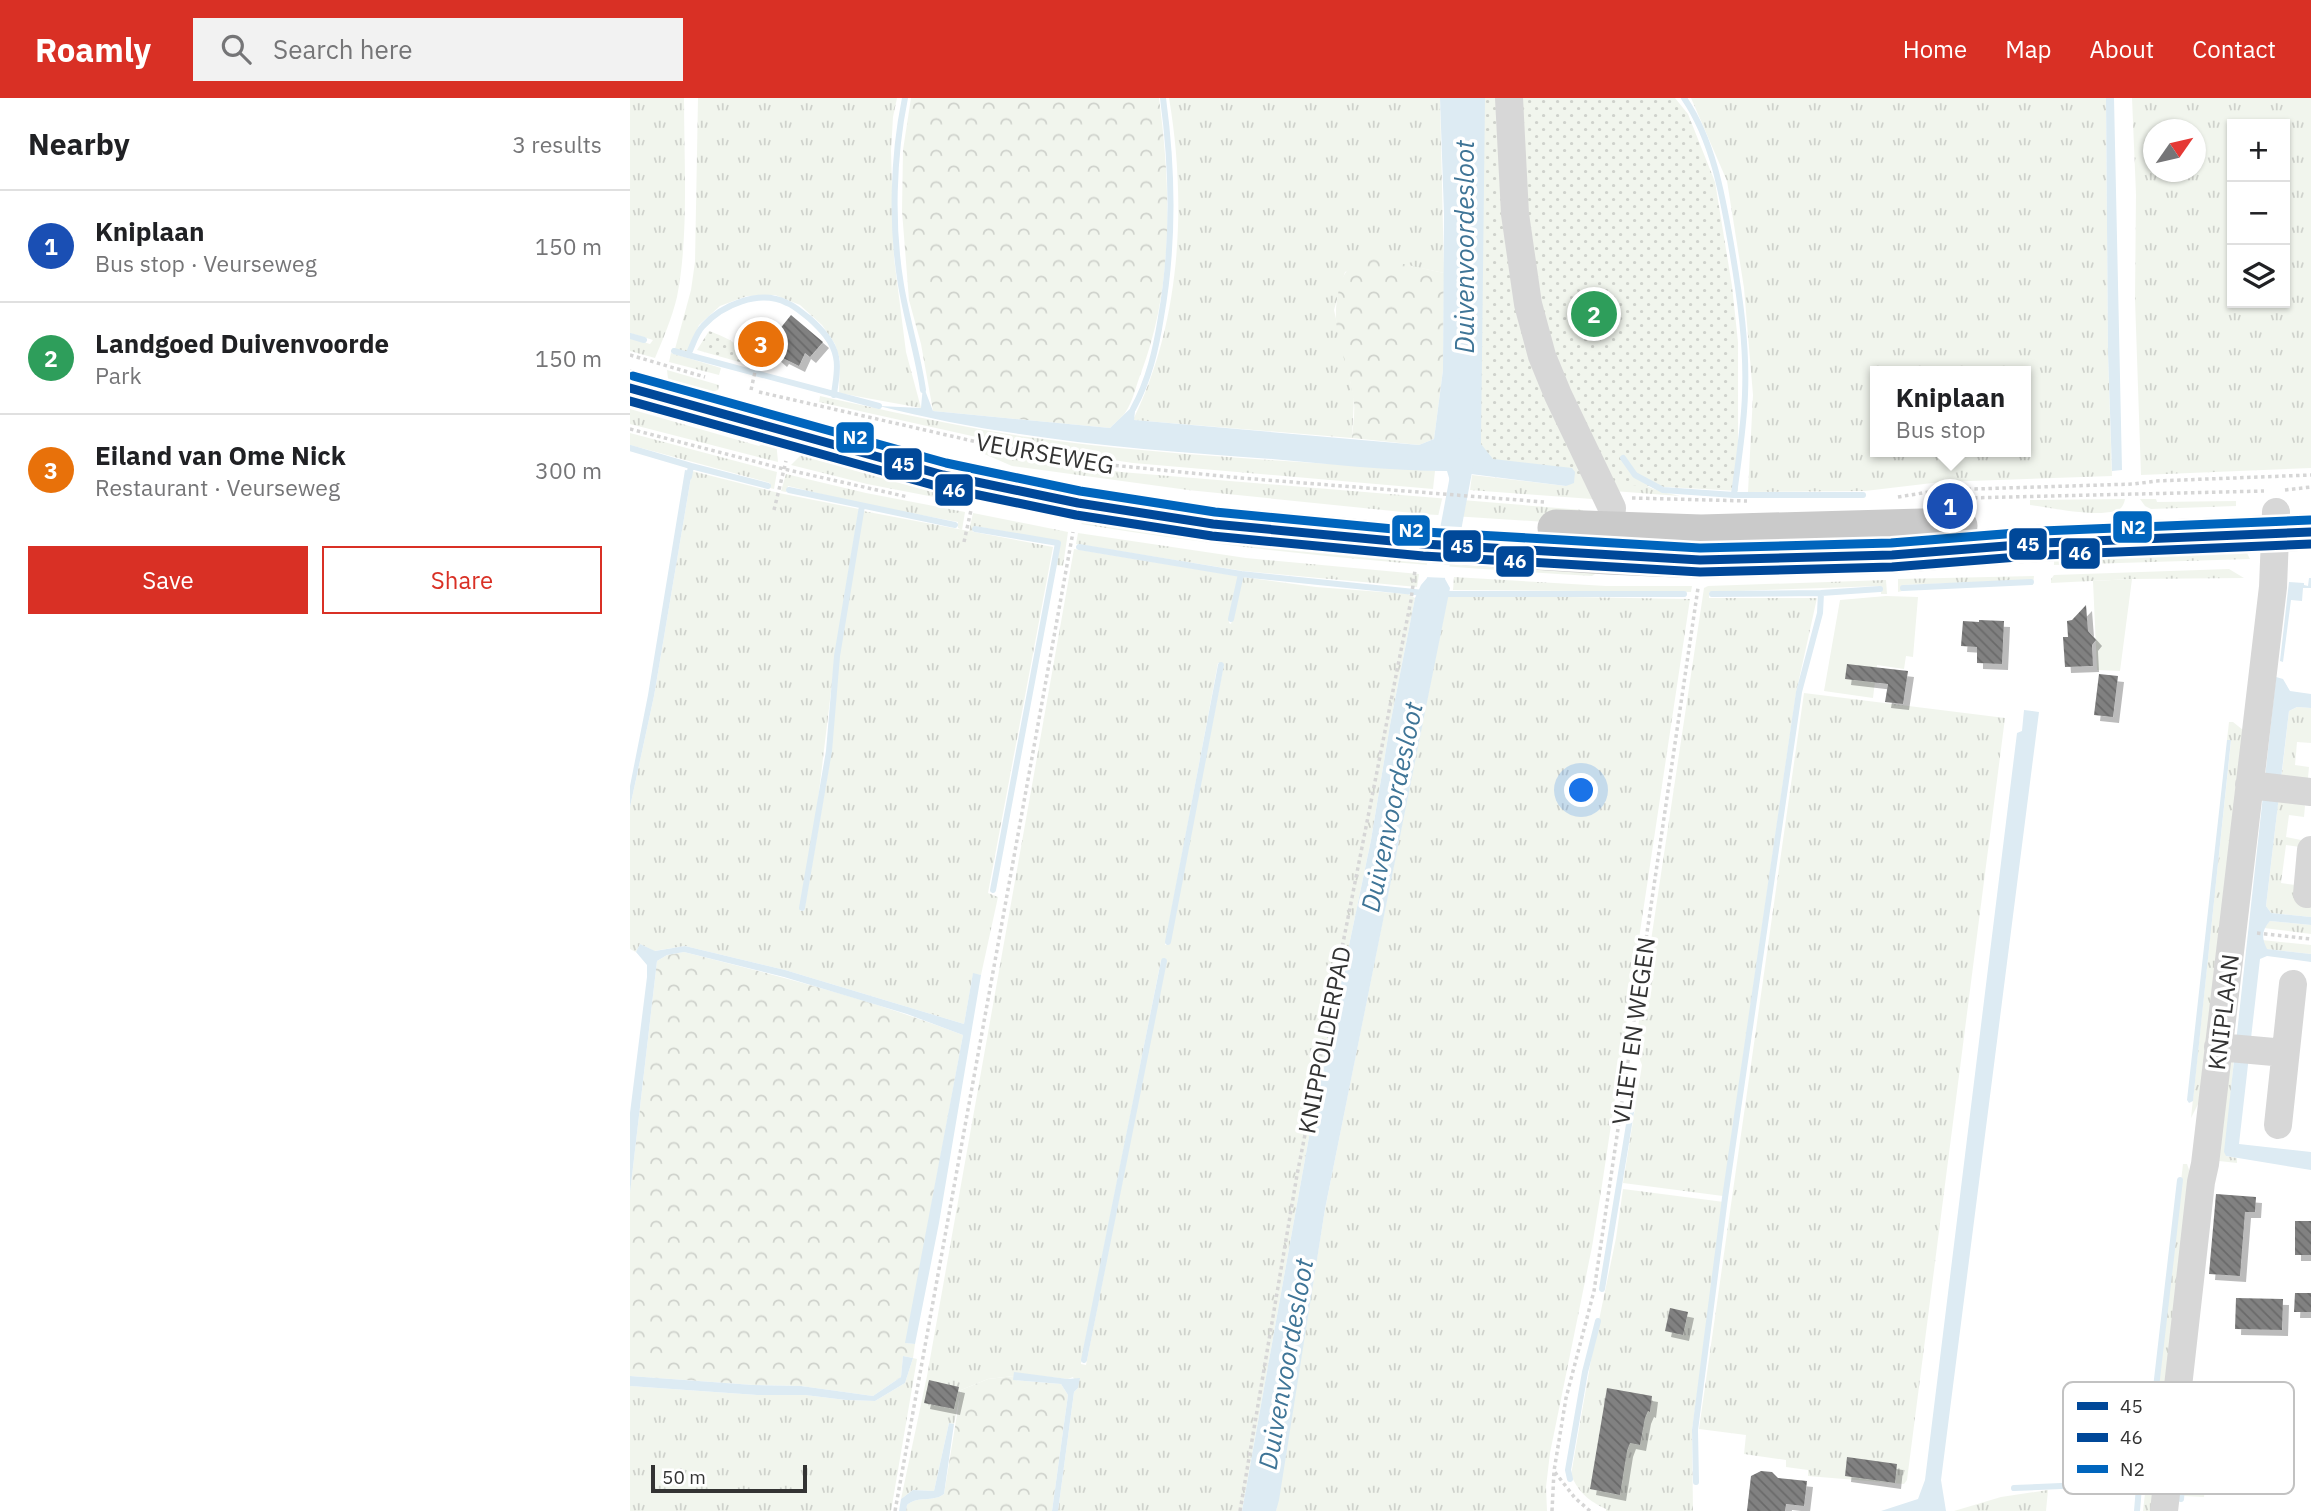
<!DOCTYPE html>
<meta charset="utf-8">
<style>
body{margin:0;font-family:"IBM Plex Sans",sans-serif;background:#f2f2f2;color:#202124}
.controls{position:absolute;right:21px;top:21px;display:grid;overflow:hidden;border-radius:0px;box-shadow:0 2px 5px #0004}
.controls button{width:63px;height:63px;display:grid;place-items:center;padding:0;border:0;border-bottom:2px solid #e0e0e0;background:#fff;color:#202124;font:35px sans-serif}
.compass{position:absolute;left:1513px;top:21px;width:63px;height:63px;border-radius:50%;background:#fff;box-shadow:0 2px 5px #0004;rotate:56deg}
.scale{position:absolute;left:21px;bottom:18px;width:156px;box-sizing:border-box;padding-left:7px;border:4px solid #333;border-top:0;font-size:19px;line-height:24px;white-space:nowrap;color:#333;-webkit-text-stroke:5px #fff;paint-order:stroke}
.you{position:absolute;left:952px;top:693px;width:24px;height:24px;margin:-18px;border:5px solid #fff;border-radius:50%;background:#1a73e8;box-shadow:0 0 0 10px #1a73e833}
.badge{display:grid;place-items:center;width:46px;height:46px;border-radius:50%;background:#d93025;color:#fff;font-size:23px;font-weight:700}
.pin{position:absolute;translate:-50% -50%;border:4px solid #fff;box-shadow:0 2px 7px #0006}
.popup{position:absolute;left:1240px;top:268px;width:161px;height:91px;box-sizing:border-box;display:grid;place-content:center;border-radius:0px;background:#fff;filter:drop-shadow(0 2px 5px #0005);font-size:23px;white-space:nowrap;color:#757577}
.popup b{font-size:26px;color:#202124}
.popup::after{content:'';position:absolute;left:50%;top:100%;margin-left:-14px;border:14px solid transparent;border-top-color:#fff}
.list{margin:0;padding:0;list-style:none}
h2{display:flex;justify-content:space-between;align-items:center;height:91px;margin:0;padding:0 28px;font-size:30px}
h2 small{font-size:23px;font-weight:400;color:#757577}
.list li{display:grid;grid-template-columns:46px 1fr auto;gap:21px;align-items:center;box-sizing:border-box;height:112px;padding:0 28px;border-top:2px solid #e0e0e0}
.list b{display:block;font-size:26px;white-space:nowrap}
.list p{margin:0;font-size:23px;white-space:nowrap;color:#757577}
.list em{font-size:23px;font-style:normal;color:#757577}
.actions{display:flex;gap:14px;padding:21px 28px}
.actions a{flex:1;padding:16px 0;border:2px solid #d93025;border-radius:0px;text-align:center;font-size:24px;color:#d93025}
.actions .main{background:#d93025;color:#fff}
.icon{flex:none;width:38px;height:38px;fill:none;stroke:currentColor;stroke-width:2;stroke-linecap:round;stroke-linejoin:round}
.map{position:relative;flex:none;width:1681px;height:1413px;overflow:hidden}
header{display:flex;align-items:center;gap:42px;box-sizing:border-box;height:98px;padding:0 35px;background:#d93025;color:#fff}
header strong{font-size:33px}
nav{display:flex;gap:38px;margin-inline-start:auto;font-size:24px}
.search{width:490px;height:63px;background:#f2f2f2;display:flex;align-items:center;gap:18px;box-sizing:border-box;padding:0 24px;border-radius:0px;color:#757577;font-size:26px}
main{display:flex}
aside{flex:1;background:#fff}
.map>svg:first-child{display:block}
.grass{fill:url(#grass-tufts);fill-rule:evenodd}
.forest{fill:url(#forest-crowns)}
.park{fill:url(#park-dots)}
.pitch{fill:#f1f5ed}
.water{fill:#ddebf3}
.pier{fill:#fff}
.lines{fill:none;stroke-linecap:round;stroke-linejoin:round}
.stream{stroke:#ddebf3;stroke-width:6}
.canal{stroke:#ddebf3;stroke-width:21}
.building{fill:url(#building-back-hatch);filter:url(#shadow)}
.path{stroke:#d6d6d6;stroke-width:3.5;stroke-dasharray:3.5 3.5;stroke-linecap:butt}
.minor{stroke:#d7d7d7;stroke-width:28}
.major{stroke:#cacaca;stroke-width:37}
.bus-1-casing{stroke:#fff;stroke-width:14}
.bus-2-casing{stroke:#fff;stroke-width:14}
.bus-3-casing{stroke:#fff;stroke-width:14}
.bus-1{stroke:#004899;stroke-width:9}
.bus-2{stroke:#004899;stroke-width:9}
.bus-3{stroke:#0065bd;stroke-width:9}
.labels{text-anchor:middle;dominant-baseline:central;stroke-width:7;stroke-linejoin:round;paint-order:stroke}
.street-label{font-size:24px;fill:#333;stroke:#fff}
.water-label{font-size:26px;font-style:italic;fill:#3f7597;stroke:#fff}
.key{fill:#fff;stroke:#c2c2c2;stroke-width:2}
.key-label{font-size:19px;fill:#333}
.line-badge{stroke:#fff;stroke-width:2.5}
.badge-label{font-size:19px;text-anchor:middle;font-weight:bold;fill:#fff}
</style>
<header>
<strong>Roamly</strong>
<div class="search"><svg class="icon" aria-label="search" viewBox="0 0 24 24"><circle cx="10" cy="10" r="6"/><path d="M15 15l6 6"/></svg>Search here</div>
<nav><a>Home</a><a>Map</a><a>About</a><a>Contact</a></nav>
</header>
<main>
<aside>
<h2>Nearby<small>3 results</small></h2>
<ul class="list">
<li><span class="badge" style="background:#1a4fb4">1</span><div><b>Kniplaan</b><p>Bus stop · Veurseweg</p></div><em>150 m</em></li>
<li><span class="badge" style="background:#2e9e5b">2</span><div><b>Landgoed Duivenvoorde</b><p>Park</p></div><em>150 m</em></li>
<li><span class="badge" style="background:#e8710a">3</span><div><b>Eiland van Ome Nick</b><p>Restaurant · Veurseweg</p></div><em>300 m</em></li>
</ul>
<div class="actions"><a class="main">Save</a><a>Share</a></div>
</aside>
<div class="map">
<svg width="1681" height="1413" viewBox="0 0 1681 1413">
<defs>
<pattern id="grass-tufts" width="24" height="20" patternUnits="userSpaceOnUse" patternTransform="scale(1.75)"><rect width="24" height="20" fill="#f1f5ed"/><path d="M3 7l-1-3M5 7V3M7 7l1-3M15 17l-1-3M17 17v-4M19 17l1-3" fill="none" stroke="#cfd2cc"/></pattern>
<pattern id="forest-crowns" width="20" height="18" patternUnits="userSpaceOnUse" patternTransform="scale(1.75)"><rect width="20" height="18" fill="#f1f5ed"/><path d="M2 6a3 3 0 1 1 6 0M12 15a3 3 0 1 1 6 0" fill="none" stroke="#cfd2cc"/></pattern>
<pattern id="park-dots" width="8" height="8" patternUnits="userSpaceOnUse" patternTransform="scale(1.75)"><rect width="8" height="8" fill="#f1f5ed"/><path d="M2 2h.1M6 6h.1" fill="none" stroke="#cfd2cc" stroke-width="1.8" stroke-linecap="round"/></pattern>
<pattern id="building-back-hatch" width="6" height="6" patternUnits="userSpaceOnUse" patternTransform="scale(1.75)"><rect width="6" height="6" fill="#818181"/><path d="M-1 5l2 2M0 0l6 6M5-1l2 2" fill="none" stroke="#6a6a6a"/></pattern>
<filter id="shadow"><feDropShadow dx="6" dy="6" stdDeviation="0" flood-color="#0004"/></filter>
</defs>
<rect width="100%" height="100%" fill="#fff"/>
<!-- grass -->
<path class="grass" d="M0 0H54C54 63 59 138 47 199 42 220 33 241 25 260L0 253V240L20 246 23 242 0 235Z
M68 0H267L263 19 261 53 264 160 276 254 291 310 209 295 210 262 205 246 192 227 170 207 145 197 117 198 90 208 69 227 58 254 45 251 61 192 65 164Z
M539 0H810L814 175 742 160 715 174 704 212 724 299 722 340 503 322C551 224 557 106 539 0Z
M1061 0H1476L1478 255 1482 378 1311 384 1235 393 1118 394 1123 297 1114 190 1097 83ZM1245 273H1395V354H1245Z
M1502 0H1681V370L1511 377 1505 201 1506 96ZM1655 26V205H1602V26ZM1524 32H1566V74H1524Z
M41 255 91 270 89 277 39 264Z
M37 272 89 287 88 292 74 297 40 285 38 281Z
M190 298C259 313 328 329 398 339 533 358 670 363 805 373L803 391 503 365 378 346 189 304Z
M0 311 129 348 140 340 146 342 148 364 0 326Z
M0 335 147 374 144 391 140 390V385L0 347Z
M179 349 195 364 298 388 326 386 335 405 237 386 161 367Z
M353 351 491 374 953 412 950 416 916 424 792 416 558 392 382 368 352 355Z
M987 359C1010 387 1014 390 1050 398L983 393Z
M62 373 149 395 229 411 207 543 186 719 170 813H174L199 668 209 557 233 413 423 449 358 795 368 799 351 877 343 876 334 926 155 872 55 848 24 853 10 846 6 854 0 851V709L24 598Z
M945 374 966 389 962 401 840 392 842 377 936 388Z
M156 376 236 395 335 414 332 432 328 430V424L232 406 158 388 156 394 151 393Z
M1495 401C1494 407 1491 412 1485 413 1462 419 1424 410 1400 407V402Z
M1510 401H1526L1527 404 1606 403V408L1521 411 1515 408Z
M465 414 968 474 962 478C791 468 620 454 451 426Z
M343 415 438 434 433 468 426 467 430 444 345 428 343 434 339 433Z
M448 435 616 460 789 476 787 489 613 473 446 446Z
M444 451 608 478 599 525 601 526 613 479 686 489 778 496 785 500 760 627 741 742 711 886 691 972 612 1413H428L444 1294 448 1290 443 1279 438 1281 384 1275V1278L358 1281 331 1292 324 1326 319 1325 304 1393 283 1392 271 1401 297 1278ZM588 565 594 566 539 846 535 847ZM531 862H536L456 1267 451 1266Z
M1615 451 1620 461 1424 467V462Z
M1599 471 1614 480 1502 481 1421 485V481L1424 477Z
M1404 478 1403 487H1401V482L1272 487V493L1268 494V481Z
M824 479 976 488H1062L1061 494 823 492Z
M1256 482 1257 496H1251V488L1079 494V500H1187L1166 595 1093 1098 993 1085 1012 967 1005 949 1074 490 1078 488Z
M818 497 1060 501 972 1087 962 1149 920 1355 916 1389 917 1413H646L695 1111Z
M1174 595 1375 620 1277 1382 1274 1386 1178 1378V1372L1156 1369V1362L1114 1356 1116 1337 1069 1331Z
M1667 609 1681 610V645L1667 644 1665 667 1679 669 1678 680 1651 683 1659 613Z
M1599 624H1603L1613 632 1576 990 1561 1020 1601 643 1597 642Z
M1649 698 1672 704 1675 708 1674 719 1659 717 1656 739 1671 742 1670 749 1656 747 1651 785 1665 787 1681 798V819L1641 815 1636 808Z
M1640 823 1681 827V836L1634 830Z
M1632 842 1681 847V856L1636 851Z
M1604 959 1596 1058 1607 1060V1065L1589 1063 1595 960Z
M1553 1066H1557L1564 1086 1522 1413H1513Z
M993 1091 1094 1104 1062 1332 1063 1413H976V1411C959 1403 949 1395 941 1377L962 1256 986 1140Z
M283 1260 287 1261 261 1413H0V1288L127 1297H175L216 1302 245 1303 275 1285Z
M1418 1392 1416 1413H1324L1371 1399Z"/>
<!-- forest -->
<path class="forest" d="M281 0H529C541 91 544 188 511 275 506 287 503 304 495 315 491 320 485 325 480 330L303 313 291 246 279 202 272 113 273 52Z
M742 159 814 175 813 272 804 341 789 347 722 340C723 326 726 311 723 297 717 261 700 232 708 196 713 173 719 165 742 159Z
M54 854C149 878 242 902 333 937L276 1245 285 1246 283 1260 273 1258 271 1279 243 1298 171 1288 123 1287 0 1278V1095L27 863 37 857Z
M384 1278V1282L431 1286 438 1297 422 1413H276L277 1407C289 1397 302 1405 314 1396L331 1292 358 1281Z
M1584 1294 1574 1399 1554 1398 1564 1299Z"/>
<!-- park -->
<path class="park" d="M826 0H1045L1058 16 1085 84 1102 188 1108 244V393L947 384 820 369Z
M79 233C98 240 114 247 120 267L67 252Z"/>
<!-- pitch -->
<path class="pitch" d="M1502 481 1490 573 1467 572 1463 483Z
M1256 498 1288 499 1283 559 1276 558 1274 571 1247 567 1243 600 1194 593 1210 502Z"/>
<!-- water -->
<path class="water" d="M810 0H855L851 346 863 361 942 370 945 374 944 385 936 388 833 375 827 384 815 481 820 490 695 1111 649 1402 646 1413H612L691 972 711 886 741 742 760 627 785 500 791 487 797 480 820 383 817 373C759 373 700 366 642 361 510 352 378 341 249 308L291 310 293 287 303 313 480 330 506 305 504 322 789 347 804 341 813 272 814 116Z
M1476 0H1484L1492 372 1482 373 1478 255Z
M55 372 62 373 24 598 0 709V688L18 597Z
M1679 480H1681V490H1673L1672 503 1661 502 1653 564 1650 563 1659 484 1674 485V487L1678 488Z
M1646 579 1653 581 1660 593 1681 596V610L1667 609 1659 613 1636 808 1641 815 1681 819V827L1640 823C1632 832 1631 839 1637 851L1681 856V864L1637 858 1630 861 1609 1046 1681 1054V1072L1596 1058 1594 1054Z
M1394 612 1409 614 1311 1382 1316 1413H1251L1288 1401 1295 1382 1387 635 1392 633Z
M1597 642H1601L1563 1003 1559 1005 1557 1002Z
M10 846 25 853 55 848 155 872 334 926 343 875 351 877 309 1125 285 1246 275 1245 333 937 277 916 154 879 54 854 37 857 27 863 0 1095V1015L17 879V867L6 854Z
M273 1258 283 1260 275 1285 245 1303 216 1302 175 1297H127L0 1288V1278L123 1287 171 1288 243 1298 271 1279Z
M384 1274 438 1281 450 1280 448 1290 444 1294 428 1413H422L438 1297 431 1286 383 1282Z
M319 1325 324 1326 314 1396C302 1405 289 1397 277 1407L276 1413H269L271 1401 283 1392 304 1393Z"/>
<!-- pier -->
<path class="pier" d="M816 384 830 385 818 480 794 479Z"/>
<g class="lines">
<!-- stream -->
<path class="stream" d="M275 0C263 59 261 127 271 187 277 223 288 257 293 292
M1054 0C1084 44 1093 101 1102 152 1110 199 1117 248 1115 296 1114 330 1108 364 1104 397
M0 238 14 242
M44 253 58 257
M204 297C205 285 209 271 206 259 203 243 191 231 179 220 172 215 165 208 157 205 129 191 92 207 73 228 66 235 63 247 58 257L249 308
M503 311C519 282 526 251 531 219 544 146 543 74 533 0
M0 350 61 368 59 379
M993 360 1005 377 1033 392 1104 397H1233
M61 368 138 388
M159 392 325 427
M345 431 428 445 363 792
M449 449 611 476 794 495
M1273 490 1401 484
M811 496H1054
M1082 496 1191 495 1250 491
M601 521 611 476
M172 810 199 653 207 558 232 408
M538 844 591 567
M972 1191 1004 996
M454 1262 534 863
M1521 1333 1550 1082
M940 1381 938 1372 955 1274 968 1223
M1066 1384 1065 1332 1095 1100 1169 594 1190 515 1191 495
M1384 1390 1454 1387 1474 1376 1498 1375 1509 1389 1507 1413
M1551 1401 1562 1297"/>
<!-- canal -->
<path class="canal" d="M816 456 833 365V350"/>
</g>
<!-- building -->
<path class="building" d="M161 217 193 244 180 259 175 255 169 268 153 260 151 263 142 255 130 249 140 228 149 232Z
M1456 507 1458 533 1466 542 1462 547 1463 568 1435 569 1433 539H1438L1437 523 1442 522Z
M1349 522 1374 523 1372 566 1347 565V549L1331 548 1333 523 1349 524Z
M1217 566 1278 573 1273 606 1255 604 1258 586 1215 581Z
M1469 576 1488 578 1483 619 1464 617Z
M1586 1096 1626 1099 1625 1114H1615L1610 1178 1579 1176Z
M1665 1123H1681V1157H1665Z
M1665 1195H1681V1214H1664Z
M1606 1200 1653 1201 1652 1232 1605 1231Z
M1040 1210 1058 1214 1053 1237 1035 1233Z
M299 1282 329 1289 324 1311 294 1305Z
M977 1290 1022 1298 1020 1314 1018 1313 1015 1320 1010 1347 1000 1345 997 1353 990 1397 960 1391Z
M1217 1359 1267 1366 1265 1385 1215 1378Z
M1131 1373 1142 1374 1148 1380 1177 1383 1174 1408 1156 1406 1155 1413H1117L1121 1378Z"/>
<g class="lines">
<!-- path -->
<path class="path" d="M0 257 75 279
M121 292 128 260 149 261
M129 294 356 346 451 364 611 380 914 404
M0 331 154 371 278 399
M1655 392 1681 389
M1268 399 1311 392 1504 386 1526 383 1681 377
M1002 400 1117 403
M1337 400 1634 393
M144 412 156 363
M334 444 341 412
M1627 835 1681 841
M265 1413 443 434
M610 1413 667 1077 781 502 785 472
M922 1413 924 1373
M960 1413 945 1400 924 1373 936 1300 964 1193 1068 490"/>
<!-- minor -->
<path class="minor" d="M879 0 885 116 898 206 912 258 928 297 982 410 978 452
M1619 687 1681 694
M1677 796 1681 752
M1588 949 1655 955
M1648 1027 1663 886
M1534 1413 1571 1084 1575 1066 1643 489 1646 414"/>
<!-- major -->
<path class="major" d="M0 290 313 377 448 405 583 426 794 446 978 458 1070 462 1262 457 1413 445 1681 434
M926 430 1071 435 1329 428"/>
<defs>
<path id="bus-1" d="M0 290 313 377 448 405 583 426 794 446 1070 462 1262 457 1413 445 1681 434"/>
<path id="bus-2" d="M0 303 310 389 446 417 582 438 793 458 1070 474 1262 469 1414 457 1681 446"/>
<path id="bus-3" d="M3 278 316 365 450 393 585 414 795 434 1070 450 1261 445 1412 433 1680 422"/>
</defs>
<!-- bus-1 casing -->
<use href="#bus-1" class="bus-1-casing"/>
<!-- bus-2 casing -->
<use href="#bus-2" class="bus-2-casing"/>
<!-- bus-3 casing -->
<use href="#bus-3" class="bus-3-casing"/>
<!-- bus-1 -->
<use href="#bus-1" class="bus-1"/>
<!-- bus-2 -->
<use href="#bus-2" class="bus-2"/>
<!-- bus-3 -->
<use href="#bus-3" class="bus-3"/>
</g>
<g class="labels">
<!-- street labels -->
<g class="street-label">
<text transform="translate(415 355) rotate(10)">VEURSEWEG</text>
<text transform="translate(1593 914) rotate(-83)">KNIPLAAN</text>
<text transform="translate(1003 933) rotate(-82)">VLIET EN WEGEN</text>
<text transform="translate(694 942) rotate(-79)">KNIPPOLDERPAD</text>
</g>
<!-- water labels -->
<g class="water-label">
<text transform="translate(834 149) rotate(-90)">Duivenvoordesloot</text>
<text transform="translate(761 709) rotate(-78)">Duivenvoordesloot</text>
<text transform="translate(655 1266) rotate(-80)">Duivenvoordesloot</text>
</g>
</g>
<!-- legend -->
<rect x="1433" y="1284" width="231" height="112" rx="10" class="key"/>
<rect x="1447" y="1304" width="31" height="8" fill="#004899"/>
<rect x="1447" y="1335" width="31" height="9" fill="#004899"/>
<rect x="1447" y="1367" width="31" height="8" fill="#0065bd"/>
<g class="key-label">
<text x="1490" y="1315">45</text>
<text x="1490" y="1346">46</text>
<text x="1490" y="1378">N2</text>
</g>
<g class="line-badge">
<rect x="205" y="323" width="40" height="33" rx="7" fill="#0065bd"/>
<rect x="253" y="349" width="40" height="34" rx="7" fill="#004899"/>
<rect x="304" y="375" width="40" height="34" rx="7" fill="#004899"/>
<rect x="1482" y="412" width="41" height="34" rx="7" fill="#0065bd"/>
<rect x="761" y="416" width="40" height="33" rx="7" fill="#0065bd"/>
<rect x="1378" y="429" width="40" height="34" rx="7" fill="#004899"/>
<rect x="812" y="431" width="40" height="34" rx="7" fill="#004899"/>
<rect x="1430" y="439" width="41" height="33" rx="7" fill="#004899"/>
<rect x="865" y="447" width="40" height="33" rx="7" fill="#004899"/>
</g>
<g class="badge-label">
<text x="225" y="346">N2</text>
<text x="273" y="373">45</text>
<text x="324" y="399">46</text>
<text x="1503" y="436">N2</text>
<text x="781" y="439">N2</text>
<text x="1398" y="453">45</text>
<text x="832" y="455">45</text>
<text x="1450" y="462">46</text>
<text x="885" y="470">46</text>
</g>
</svg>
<div class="controls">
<button>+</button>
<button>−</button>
<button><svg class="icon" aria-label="layers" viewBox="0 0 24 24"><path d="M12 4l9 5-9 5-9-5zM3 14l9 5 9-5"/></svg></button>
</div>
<svg class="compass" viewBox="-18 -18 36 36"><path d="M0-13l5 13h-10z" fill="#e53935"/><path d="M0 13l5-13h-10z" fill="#757577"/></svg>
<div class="scale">50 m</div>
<div class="you"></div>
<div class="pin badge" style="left:1320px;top:408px;background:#1a4fb4">1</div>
<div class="popup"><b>Kniplaan</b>Bus stop</div>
<div class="pin badge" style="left:964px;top:216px;background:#2e9e5b">2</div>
<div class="pin badge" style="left:131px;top:246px;background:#e8710a">3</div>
</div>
</main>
